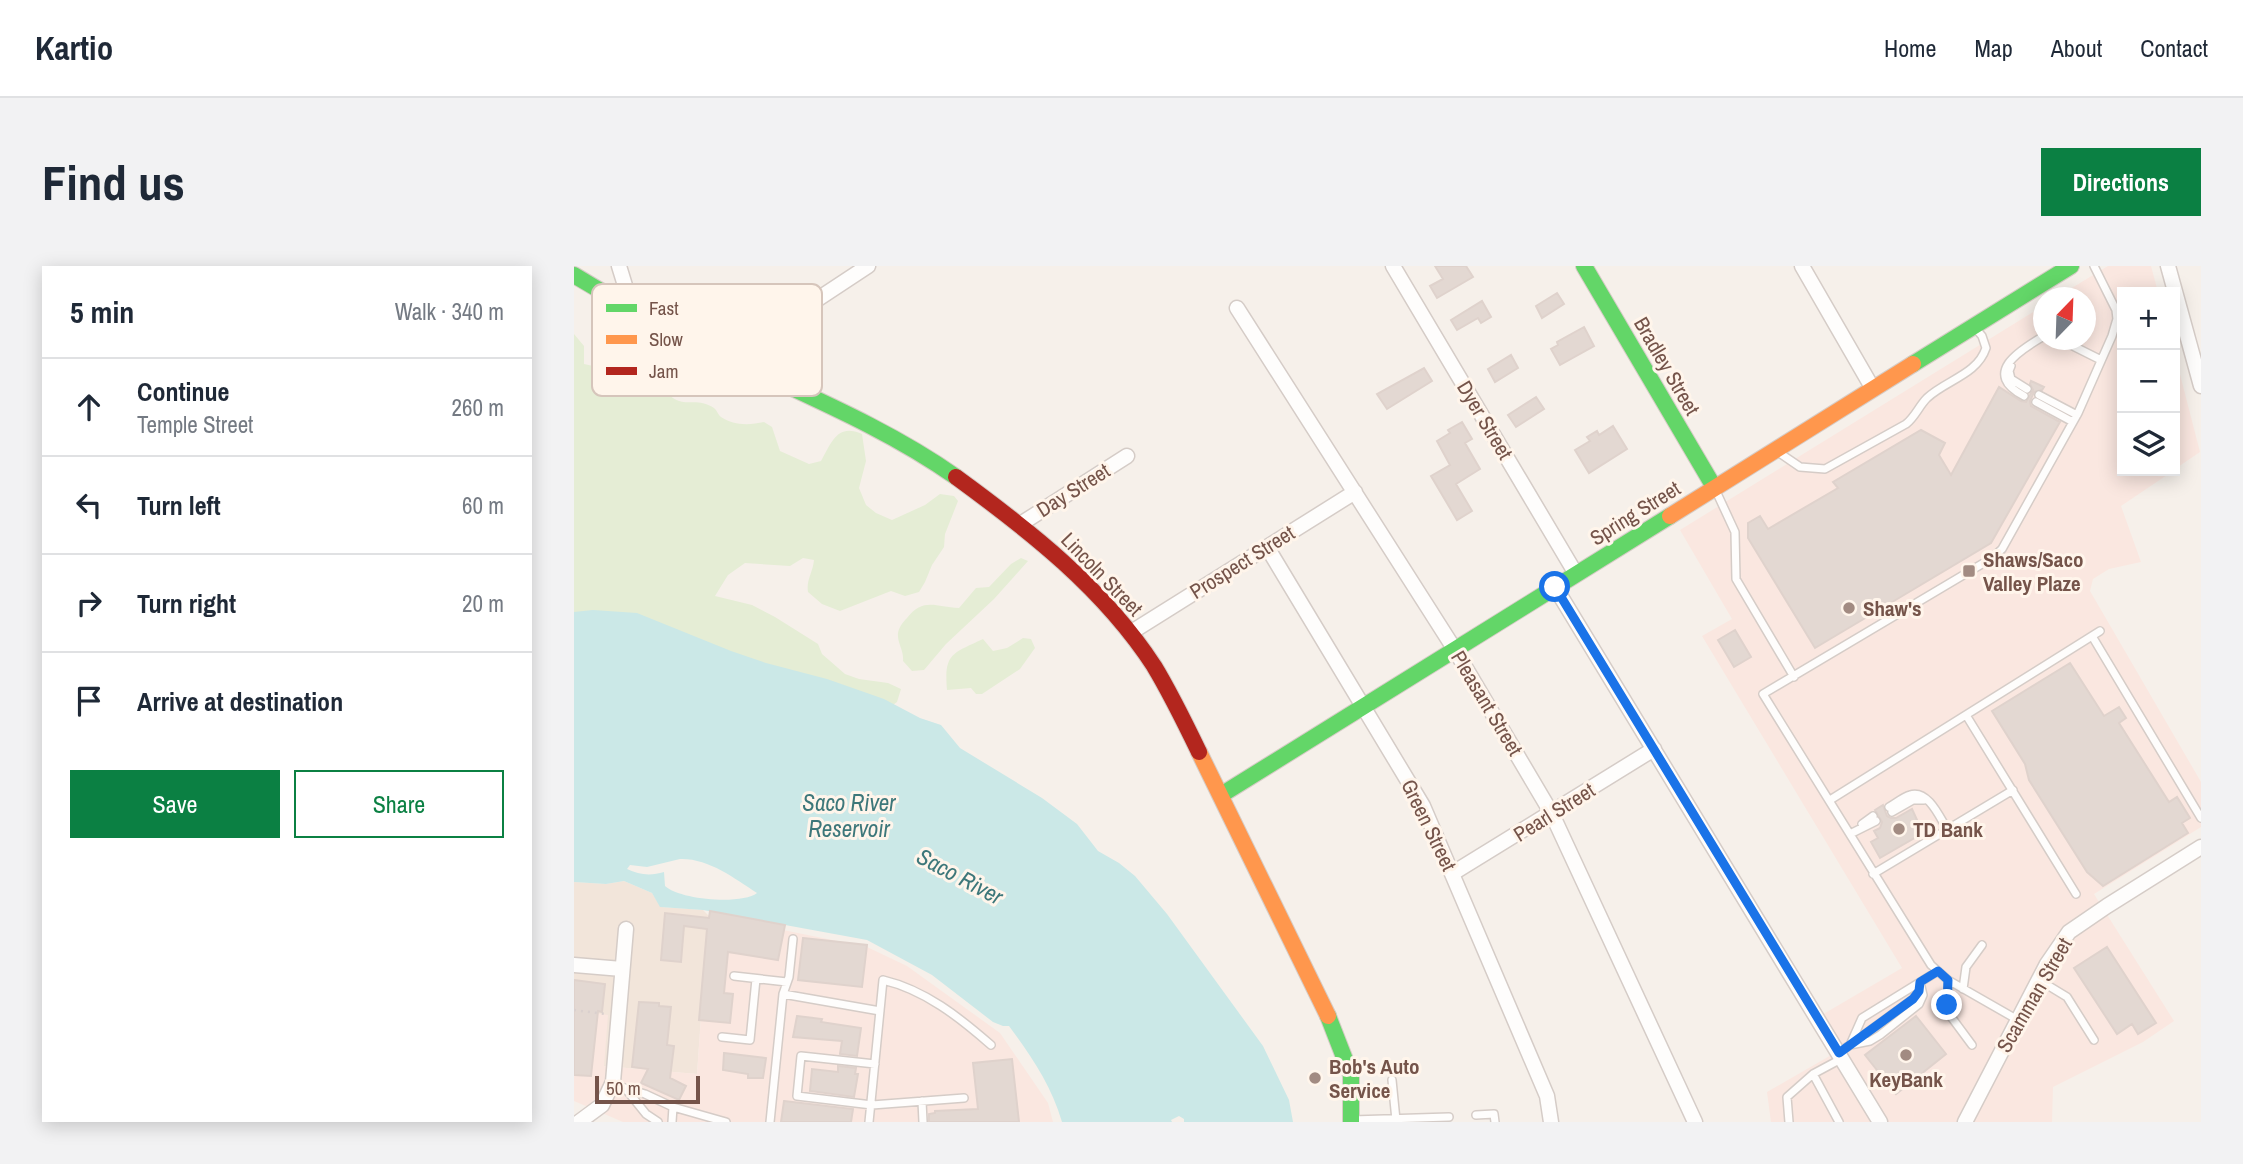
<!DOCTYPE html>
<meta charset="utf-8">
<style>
body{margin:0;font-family:"Archivo Narrow",sans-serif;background:#f2f2f3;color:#1f2937}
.controls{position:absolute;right:21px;top:21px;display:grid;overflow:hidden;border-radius:0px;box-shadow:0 4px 18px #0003}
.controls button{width:63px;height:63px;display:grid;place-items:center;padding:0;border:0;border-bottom:2px solid #e0e1e3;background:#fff;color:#1f2937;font:35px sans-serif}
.compass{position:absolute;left:1459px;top:21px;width:63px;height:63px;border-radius:50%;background:#fff;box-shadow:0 4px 18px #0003;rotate:23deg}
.scale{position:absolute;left:21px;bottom:18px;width:105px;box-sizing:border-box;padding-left:7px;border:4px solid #75544a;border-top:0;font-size:19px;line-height:24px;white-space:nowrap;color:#75544a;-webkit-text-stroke:5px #fff5eb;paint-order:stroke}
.stop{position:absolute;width:21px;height:21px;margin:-16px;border:5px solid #1a73e8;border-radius:50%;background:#fff}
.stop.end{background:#1a73e8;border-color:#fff;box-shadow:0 2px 7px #0008}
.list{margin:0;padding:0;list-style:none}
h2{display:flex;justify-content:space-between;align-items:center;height:91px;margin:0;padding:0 28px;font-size:30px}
h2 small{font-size:23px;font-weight:400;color:#747a83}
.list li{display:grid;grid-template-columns:46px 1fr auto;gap:21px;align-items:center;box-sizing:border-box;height:98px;padding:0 28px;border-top:2px solid #e0e1e3}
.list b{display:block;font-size:26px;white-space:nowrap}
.list p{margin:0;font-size:23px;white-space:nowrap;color:#747a83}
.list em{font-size:23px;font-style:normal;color:#747a83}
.actions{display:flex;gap:14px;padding:21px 28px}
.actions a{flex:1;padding:16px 0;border:2px solid #0b8043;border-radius:0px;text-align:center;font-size:24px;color:#0b8043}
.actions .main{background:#0b8043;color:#fff}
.icon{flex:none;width:38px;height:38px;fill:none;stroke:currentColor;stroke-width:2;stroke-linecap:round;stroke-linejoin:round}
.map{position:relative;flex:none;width:1627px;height:856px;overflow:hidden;border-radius:0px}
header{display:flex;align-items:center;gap:42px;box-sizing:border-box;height:98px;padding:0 35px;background:#fff;border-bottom:2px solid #e0e1e3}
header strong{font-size:33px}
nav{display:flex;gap:38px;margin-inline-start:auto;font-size:24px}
.intro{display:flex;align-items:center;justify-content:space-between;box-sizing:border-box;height:168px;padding:0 42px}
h1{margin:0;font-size:49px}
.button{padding:18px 32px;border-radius:0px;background:#0b8043;color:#fff;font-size:24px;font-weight:700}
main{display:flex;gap:42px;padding:0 42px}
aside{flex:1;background:#fff;border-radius:0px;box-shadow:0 4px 18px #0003}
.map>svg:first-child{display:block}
.residential{fill:#f2e5da}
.commercial{fill:#fae7e0}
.green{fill:#e5edd5}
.water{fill:#cbe8e7;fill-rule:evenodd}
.building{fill:#e3d8d2;stroke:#dfd2cc;stroke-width:2}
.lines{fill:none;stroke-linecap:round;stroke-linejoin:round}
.lane-casing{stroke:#d5ccc7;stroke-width:10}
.street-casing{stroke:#d5ccc7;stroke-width:17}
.fast-casing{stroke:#d6ccc6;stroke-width:18}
.slow-casing{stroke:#d6ccc6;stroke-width:18}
.jam-casing{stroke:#d6ccc6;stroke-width:18}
.path{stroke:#dad0ce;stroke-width:2.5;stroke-dasharray:2 5;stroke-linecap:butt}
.lane{stroke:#fefdfc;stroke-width:7}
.street{stroke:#fefdfc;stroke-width:14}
.fast{stroke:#63d668;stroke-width:16}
.slow{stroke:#ff974d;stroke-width:16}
.jam{stroke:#b3261e;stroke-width:16}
.route{stroke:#1a73e8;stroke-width:9}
.poi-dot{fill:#a28b82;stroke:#fff5eb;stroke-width:2.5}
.labels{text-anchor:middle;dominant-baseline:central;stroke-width:6;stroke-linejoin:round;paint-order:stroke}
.street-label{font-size:21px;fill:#75544a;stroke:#fff5eb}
.poi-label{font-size:21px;font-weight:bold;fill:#75544a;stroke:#fff5eb;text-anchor:start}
.water-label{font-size:23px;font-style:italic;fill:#3d777a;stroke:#fff5eb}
.key{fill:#fff5eb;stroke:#d6c5bb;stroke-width:2}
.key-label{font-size:19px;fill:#75544a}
</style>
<header>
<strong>Kartio</strong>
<nav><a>Home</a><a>Map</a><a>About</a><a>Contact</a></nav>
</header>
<div class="intro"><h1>Find us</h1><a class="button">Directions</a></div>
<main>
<aside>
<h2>5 min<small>Walk · 340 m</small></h2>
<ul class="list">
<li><svg class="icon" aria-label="ahead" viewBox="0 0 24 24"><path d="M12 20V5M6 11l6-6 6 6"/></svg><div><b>Continue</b><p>Temple Street</p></div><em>260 m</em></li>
<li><svg class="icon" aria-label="left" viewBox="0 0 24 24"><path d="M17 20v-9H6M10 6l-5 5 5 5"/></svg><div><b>Turn left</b></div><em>60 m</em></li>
<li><svg class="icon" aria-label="right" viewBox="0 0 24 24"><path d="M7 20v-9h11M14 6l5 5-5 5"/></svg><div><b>Turn right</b></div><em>20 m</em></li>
<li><svg class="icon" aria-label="arrive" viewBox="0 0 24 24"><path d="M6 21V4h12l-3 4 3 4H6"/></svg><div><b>Arrive at destination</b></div></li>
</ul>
<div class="actions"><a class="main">Save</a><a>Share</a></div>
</aside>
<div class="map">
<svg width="1627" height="856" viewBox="0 0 1627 856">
<rect width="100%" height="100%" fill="#f6f0ea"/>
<!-- residential -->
<path class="residential" d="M50 615 78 627 87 641 129 644 134 649 123 808 29 800 0 744V616L32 618Z"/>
<!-- commercial -->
<path class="commercial" d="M1534 0H1577L1584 26H1548V205H1599L1547 240 1567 296 1535 303 1519 313 1516 325 1627 516V561L1520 628 1600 755 1569 776 1479 821 1478 856H1197L1193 826 1266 784 1246 750 1328 702 1128 370 1158 353 1106 264 1469 40 1470 74H1512V32L1483 31Z
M1601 89 1626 186 1601 203Z
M134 649 293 681 333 700 426 767 474 837 479 856H49L0 835V744L34 749 30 800 123 808Z"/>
<!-- green -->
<path class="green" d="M0 68 10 80V98L19 100 28 89 39 84 44 87 41 108 56 113 71 88 84 77 91 78C96 91 90 102 83 114 107 151 117 127 140 142 143 144 144 149 147 151 160 160 176 159 190 156L198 161 206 185 235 198 247 195C258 175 264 157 288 168L292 195 285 222 292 239 302 247 318 254 351 239 366 228 380 230 384 235 371 268 370 281 358 299 351 316 345 326 331 330 317 325 266 345 248 338 234 326C232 314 239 306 240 294L229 292 216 300 171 297 154 309 141 330 178 339 201 351 244 378 248 388 271 408 285 413 314 417 327 423 323 436 309 446 0 358Z
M447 292 454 295 420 333 372 378 350 404 338 405 329 395C330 384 323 377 324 367 325 361 329 356 333 352 349 331 362 341 385 342L402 322 415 321 437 298Z
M449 372 457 373 461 382 446 403 408 428H402L397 422 373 424C370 388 377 388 409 373L419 385 433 382Z"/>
<!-- water -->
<path class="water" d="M19 344 63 347 157 385 192 397 253 413 310 433 346 452 367 459 386 482 468 532 503 558 524 585 545 597 561 610 593 648 689 780 715 834 719 856H610V853L605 850 597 854 598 856H488C477 819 458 791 435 760H429L419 756 358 709 293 674 129 644 86 641 78 627 50 615 32 618 0 616V346ZM106 593C134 592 160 612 183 627 168 639 106 634 91 620L90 606C77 610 65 609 53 603L56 599 73 601Z"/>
<!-- building -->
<path class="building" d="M861 0H892L899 11 863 32 856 20 869 13Z
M983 27 990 38 968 52 962 40Z
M908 35 917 51 907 57 904 52 883 64 877 54Z
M1010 61 1020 80 986 99 977 83 984 79 983 76Z
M937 89 944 102 921 116 914 103Z
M850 102 858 115 813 143 803 128Z
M1457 115 1470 121 1468 124 1460 126 1456 135 1457 140 1486 156 1417 277 1241 382 1174 272V257L1186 250 1194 263 1264 222 1259 216 1347 164 1371 177 1365 189 1377 209 1425 121 1447 135 1452 136 1459 124 1456 118Z
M962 131 970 143 942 161 934 149Z
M888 156 898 173 891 177 906 203 882 218 898 245 883 254 857 210 876 199 863 175 876 167 874 164Z
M1039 160 1053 183 1015 207 1001 184 1016 175 1013 171 1023 165 1025 169Z
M1161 364 1177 391 1160 401 1144 374Z
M1496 397 1530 450 1545 441 1552 452 1545 457 1595 536 1603 531 1616 552 1608 557 1614 567 1529 620 1513 606 1455 514 1451 498 1418 445Z
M1309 539 1313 550 1317 552H1322L1338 543 1349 567 1306 592 1297 576 1304 572 1300 565 1306 562 1308 556 1301 544Z
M136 645 211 659 204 694 154 686 150 727 159 728 156 757 125 754 133 663 110 660 107 696 87 694 91 647 135 652Z
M229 672 293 679 288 721 224 714Z
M1533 681 1582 757 1564 768 1558 758 1543 768 1500 702Z
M0 714 31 718 28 746 24 745 17 810 0 809Z
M65 736 85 737V740L97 741 93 779 100 780 96 812 112 820 105 834 67 817 74 803 58 801Z
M223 750 248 753 247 756 287 762 283 790 266 788 268 775 219 771Z
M1342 750 1372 788 1322 828 1291 789Z
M150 787 192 792 189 812H174V808L149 804Z
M438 793 445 856H355V848L361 847V845L404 843 399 797Z
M264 800 282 802 281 808H284L280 831 236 825 238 803 264 806Z
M210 835 279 843 277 856H207Z"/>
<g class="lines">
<defs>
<path id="lane" d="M1487 74 1527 94
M1437 100 1435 105 1437 113 1453 123
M1465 129 1503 149
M1450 130C1408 108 1444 85 1470 70
M1462 136 1499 156
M1204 186 1226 201 1251 203 1332 158C1341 151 1345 140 1353 132 1372 114 1403 109 1412 82L1408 70 1402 63
M1142 225 1161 266 1162 313 1220 411
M1518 370 1627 552
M1392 449 1502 628
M1256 534 1526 365
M1315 541C1322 537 1329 531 1336 529 1354 523 1366 552 1373 563
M1318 546 1339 534H1350
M1288 558 1299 550
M1276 568 1302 555
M1299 608 1439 524
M160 710 213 716
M1374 714 1375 748 1398 779
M1465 714 1493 731 1520 774
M1389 723 1392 701 1408 679
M209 728 306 745
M1444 754 1374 714 1357 699 1189 428 1418 292 1428 283 1504 147 1538 70 1543 53 1542 44 1520 0
M148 771 176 774 182 713
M1279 777 1339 733 1345 725 1346 717
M1276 779 1296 775 1306 769 1345 738 1349 729 1346 716
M1264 787 1276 779 1288 752 1364 705
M301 798 227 790 223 830 298 839 390 832
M818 814 822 854
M38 819 51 822 72 848 84 856
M51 822 71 828 99 841 98 856
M348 835 349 856
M99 841 152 856
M902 849 920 848 921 856
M778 854 875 851
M196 856 209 728 215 711 219 673
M295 856 309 714C351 724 385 751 417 779
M1215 856 1213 831 1239 808
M1265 856 1239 808 1267 793"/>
<path id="street" d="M45 0 53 26 52 41
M819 0 1002 308
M1228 0 1299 123
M1594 0 1627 120
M663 42 881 384 978 548 1121 856
M160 95 171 81 294 0
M445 259 553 190
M693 281 849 540 973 830 977 856
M981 321 1306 856
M556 367 781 226
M879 607 1080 483
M0 699 48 703
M5 856 28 839 39 816 52 663
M1391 856 1473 698 1495 666 1533 640 1627 581"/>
<path id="fast" d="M1010 0 1140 221
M0 9C52 41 105 69 160 95 236 131 314 163 382 211
M1339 98 1497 0
M647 529 1096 250
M754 750 777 809V856"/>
<path id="slow" d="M1096 250 1339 98
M625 486 754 750"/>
<path id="jam" d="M382 211C456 265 530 323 580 400 597 428 611 457 625 486"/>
</defs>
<!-- lane casing -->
<use href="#lane" class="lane-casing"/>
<!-- street casing -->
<use href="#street" class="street-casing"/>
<!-- fast casing -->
<use href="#fast" class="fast-casing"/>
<!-- slow casing -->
<use href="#slow" class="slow-casing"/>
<!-- jam casing -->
<use href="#jam" class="jam-casing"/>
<!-- path -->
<path class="path" d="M0 744 31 748"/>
<!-- lane -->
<use href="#lane" class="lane"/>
<!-- street -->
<use href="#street" class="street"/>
<!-- fast -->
<use href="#fast" class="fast"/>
<!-- slow -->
<use href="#slow" class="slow"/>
<!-- jam -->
<use href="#jam" class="jam"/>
</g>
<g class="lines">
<!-- route -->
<path class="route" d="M981 321 1265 787 1339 733 1345 725 1346 716 1364 705 1374 714 1373 739"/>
</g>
<!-- markers -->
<g class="poi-dot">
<rect x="1388" y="298" width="14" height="14" rx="3.5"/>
<circle cx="1275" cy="342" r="7"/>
<circle cx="1325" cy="563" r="7"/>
<circle cx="1332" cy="789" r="7"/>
<circle cx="741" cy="812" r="7"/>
</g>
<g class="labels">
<!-- street labels -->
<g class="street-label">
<text transform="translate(1093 100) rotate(60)">Bradley Street</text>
<text transform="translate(911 154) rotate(59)">Dyer Street</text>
<text transform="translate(499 224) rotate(-32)">Day Street</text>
<text transform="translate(1061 247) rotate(-32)">Spring Street</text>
<text transform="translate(668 296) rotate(-32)">Prospect Street</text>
<text transform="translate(528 308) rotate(46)">Lincoln Street</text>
<text transform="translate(913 437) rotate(59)">Pleasant Street</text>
<text transform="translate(980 546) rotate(-32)">Pearl Street</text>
<text transform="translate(855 559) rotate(64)">Green Street</text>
<text transform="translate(1460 729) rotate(-60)">Scamman Street</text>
</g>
<!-- poi labels -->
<g class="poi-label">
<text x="1409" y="293">Shaws/Saco<tspan x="1409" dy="24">Valley Plaze</tspan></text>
<text x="1289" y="342">Shaw's</text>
<text x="1339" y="563">TD Bank</text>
<text x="755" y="800">Bob's Auto<tspan x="755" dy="24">Service</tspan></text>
<text x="1332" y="813" text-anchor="middle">KeyBank</text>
</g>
<!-- water labels -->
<g class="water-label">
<text x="275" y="536">Saco River<tspan x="275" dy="26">Reservoir</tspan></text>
<text transform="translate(386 610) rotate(28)">Saco River</text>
</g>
</g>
<!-- legend -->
<rect x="18" y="18" width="230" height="112" rx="10" class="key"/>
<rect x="32" y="38" width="31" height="8" fill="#63d668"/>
<rect x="32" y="69" width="31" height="9" fill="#ff974d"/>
<rect x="32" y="101" width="31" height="8" fill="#b3261e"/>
<g class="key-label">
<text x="75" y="49">Fast</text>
<text x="75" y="80">Slow</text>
<text x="75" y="112">Jam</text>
</g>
</svg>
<div class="controls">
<button>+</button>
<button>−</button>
<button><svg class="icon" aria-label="layers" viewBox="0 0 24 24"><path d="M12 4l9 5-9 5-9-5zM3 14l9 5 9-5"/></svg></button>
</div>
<svg class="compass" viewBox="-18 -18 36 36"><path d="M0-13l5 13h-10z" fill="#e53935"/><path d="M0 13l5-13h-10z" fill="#747a83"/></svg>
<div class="scale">50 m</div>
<div class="stop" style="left:981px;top:321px"></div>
<div class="stop end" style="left:1373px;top:739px"></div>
</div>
</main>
